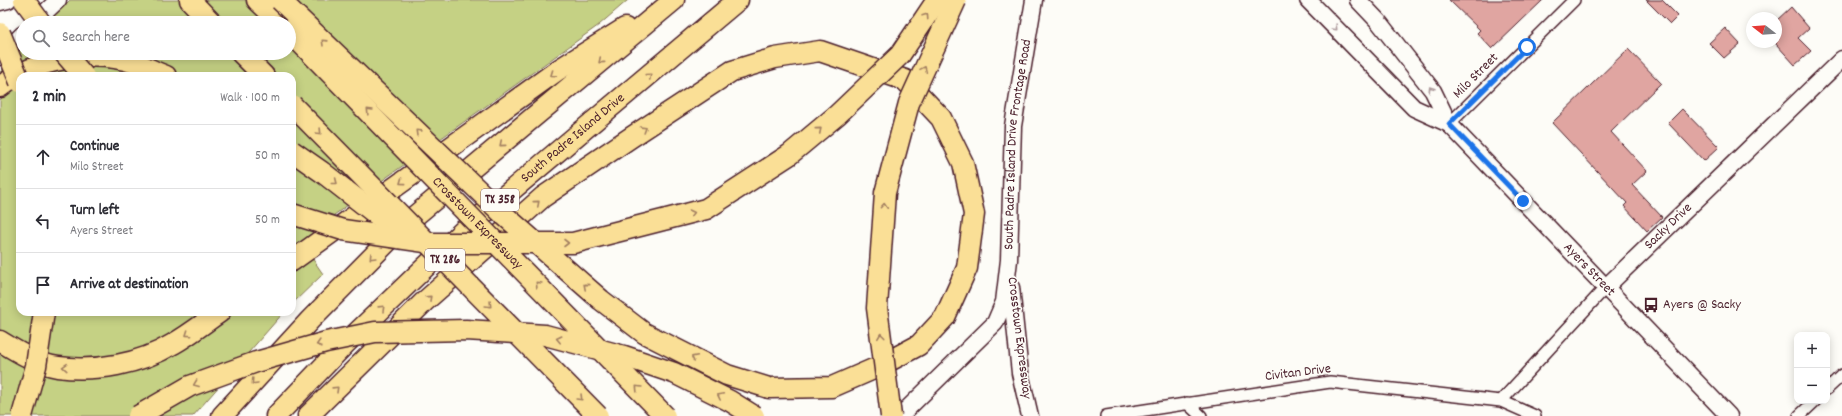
<!DOCTYPE html>
<meta charset="utf-8">
<style>
body{margin:0;font-family:Dekko,sans-serif;background:#f7f7f7;color:#2b2b33}
.controls{position:absolute;right:12px;bottom:12px;display:grid;overflow:hidden;border-radius:8px;box-shadow:0 2px 10px #0003}
.controls button{width:36px;height:36px;display:grid;place-items:center;padding:0;border:0;border-bottom:1px solid #e1e1e2;background:#fff;color:#2b2b33;font:20px sans-serif}
.compass{position:absolute;left:1746px;top:12px;width:36px;height:36px;border-radius:50%;background:#fff;box-shadow:0 2px 10px #0003;rotate:287deg}
.stop{position:absolute;width:12px;height:12px;margin:-9px;border:3px solid #1a73e8;border-radius:50%;background:#fff}
.stop.end{background:#1a73e8;border-color:#fff;box-shadow:0 1px 4px #0008}
.list{margin:0;padding:0;list-style:none}
h2{display:flex;justify-content:space-between;align-items:center;height:52px;margin:0;padding:0 16px;font-size:17px}
h2 small{font-size:13px;font-weight:400;color:#7c7c81}
.list li{display:grid;grid-template-columns:26px 1fr auto;gap:12px;align-items:center;box-sizing:border-box;height:64px;padding:0 16px;border-top:1px solid #e1e1e2}
.list b{display:block;font-size:15px;white-space:nowrap}
.list p{margin:0;font-size:13px;white-space:nowrap;color:#7c7c81}
.list em{font-size:13px;font-style:normal;color:#7c7c81}
.icon{flex:none;width:22px;height:22px;fill:none;stroke:currentColor;stroke-width:2;stroke-linecap:round;stroke-linejoin:round}
.map{position:relative;flex:none;width:1842px;height:416px;overflow:hidden}
.search{position:absolute;background:#fff;box-shadow:0 2px 10px #0003;left:16px;top:16px;width:280px;height:44px;display:flex;align-items:center;gap:10px;box-sizing:border-box;padding:0 14px;border-radius:22px;color:#7c7c81;font-size:15px}
.panel{position:absolute;background:#fff;box-shadow:0 2px 10px #0003;left:16px;top:72px;width:280px;height:244px;border-radius:12px}
.map>svg:first-child{display:block}
.green{fill:#c5d184;stroke:#887858}
.building{fill:#e0a5a1;stroke:#4a1f2b}
.lines{fill:none;stroke-linecap:round;stroke-linejoin:round}
.street-casing{stroke:#4a1f2b;stroke-width:14}
.secondary-casing{stroke:#4a1f2b;stroke-width:19}
.highway-casing{stroke:#4a1f2b;stroke-width:23}
.street{stroke:#fdfcf7;stroke-width:11}
.secondary{stroke:#fdfcf7;stroke-width:16}
.highway{stroke:#fadf96;stroke-width:20}
.highway-bridge-casing{stroke:#4a1f2b;stroke-width:23;stroke-linecap:butt}
.highway-bridge{stroke:#fadf96;stroke-width:20}
.oneway{stroke:#a27f60}
.oneway2{stroke:#ac999b}
.route{stroke:#1a73e8;stroke-width:5}
.labels{text-anchor:middle;dominant-baseline:central;stroke-width:3;stroke-linejoin:round;paint-order:stroke}
.shield{fill:#fdfcf7;stroke:#806168;stroke-width:1}
.shield-label{font-size:13px;font-weight:bold;fill:#4a1f2b}
.street-label{font-size:14px;fill:#4a1f2b;stroke:#fdfcf7}
.poi-label{font-size:14px;fill:#4a1f2b;stroke:#fdfcf7;text-anchor:start}
</style>
<div class="map">
<svg width="1842" height="416" viewBox="0 0 1842 416">
<rect width="100%" height="100%" fill="#fdfcf7"/>
<filter id="ink" filterUnits="userSpaceOnUse"><feTurbulence type="fractalNoise" baseFrequency=".025" numOctaves="2"/><feDisplacementMap in="SourceGraphic" scale="8" xChannelSelector="R" yChannelSelector="G"/><feConvolveMatrix kernelMatrix="1 2 1 2 8 2 1 2 1" color-interpolation-filters="sRGB"/></filter>
<g filter="url(#ink)">
<!-- green -->
<path class="green" d="M70 0H628L599 25 334 215 312 258 323 274 292 304V76H20V312H284L193 416H0V100L2 98 0 92V72L23 47V53H289V23H47Z"/>
<!-- building -->
<path class="building" d="M1449 0H1543L1492 49 1477 33 1480 30Z
M1646 0H1662L1678 16 1670 24Z
M1791 7 1809 28 1798 38 1811 51 1795 65 1776 44V21Z
M1725 28 1740 44 1724 58 1709 43Z
M1628 49 1661 83 1611 132 1647 171 1632 185 1662 217 1647 231 1624 206 1627 203 1552 123Z
M1682 109 1719 147 1704 161 1668 123Z"/>
<g class="lines">
<defs>
<path id="street" d="M1449 124 1574 0
M1827 389 1842 375
M1501 401 1606 287
M1187 403 1201 416
M1106 416 1330 382 1501 401 1535 416
M1799 416 1815 401"/>
<g id="secondary">
<path d="M1308 0 1414 108 1449 124"/>
<path id="s1" d="M1358 0 1378 21 1433 91 1449 124 1729 416"/>
<path d="M0 2 8 0"/>
<path d="M34 23 58 0"/>
<path d="M0 57 23 34"/>
<path d="M1011 287 1020 373 1030 416"/>
<path id="s2" d="M1606 287 1842 59"/>
<path id="s3" d="M900 416 995 323 1004 302 1009 260 1013 126 1034 0"/>
</g>
<g id="highway">
<path d="M190 0 212 23"/>
<path d="M257 0 281 23"/>
<path d="M241 53 264 76"/>
<path d="M0 87C34 59 93 49 135 63 145 66 155 72 166 76"/>
<path d="M292 261 558 70 625 28"/>
<path d="M0 341C18 352 37 364 58 367 96 372 140 364 173 344 189 335 204 323 220 312"/>
<path d="M222 416 310 320 404 225 674 0"/>
<path id="s4" d="M276 416 345 344 463 231 738 0"/>
<path d="M308 416 424 302 543 197 630 138 732 71 775 58 820 51 905 80 941 118 963 163 974 214 967 268 945 317 919 345 878 367 832 387 769 388"/>
</g>
</defs>
<!-- street casing -->
<use href="#street" class="street-casing"/>
<!-- secondary casing -->
<use href="#secondary" class="secondary-casing"/>
<!-- highway casing -->
<use href="#highway" class="highway-casing"/>
<!-- street -->
<use href="#street" class="street"/>
<!-- secondary -->
<use href="#secondary" class="secondary"/>
<!-- highway -->
<use href="#highway" class="highway"/>
<defs>
<g id="highway-bridge">
<path d="M24 0 41 23"/>
<path d="M280 0 504 215 601 300 644 333 727 375 769 388"/>
<path id="s5" d="M289 31 665 416"/>
<path d="M0 33 20 82"/>
<path d="M64 53 84 76"/>
<path d="M292 105 598 416"/>
<path d="M292 151 322 172 408 239"/>
<path d="M292 214 343 230 432 243H573L706 209 789 155 837 115 900 55 937 0"/>
<path d="M22 416 36 366 44 312"/>
<path d="M138 416 190 386 256 362 326 342 375 332 466 330 545 335 624 356 674 373 730 401 754 416"/>
<path d="M891 416 877 308 885 193 909 103 956 0"/>
</g>
</defs>
<!-- highway-bridge casing -->
<use href="#highway-bridge" class="highway-bridge-casing"/>
<!-- highway-bridge -->
<use href="#highway-bridge" class="highway-bridge"/>
</g>
<!-- one-way arrows -->
<defs><path id="oneway-chevron" d="M-2-3.5L2.5 0L-2 3.5" fill="none" stroke-width="1.6" stroke-linecap="round" stroke-linejoin="round"/></defs>
<g class="oneway">
<use href="#oneway-chevron" transform="translate(926 16) rotate(-56)"/>
<use href="#oneway-chevron" transform="translate(324 42) rotate(-136)"/>
<use href="#oneway-chevron" transform="translate(601 61) rotate(140)"/>
<use href="#oneway-chevron" transform="translate(924 69) rotate(-66)"/>
<use href="#oneway-chevron" transform="translate(553 74) rotate(145)"/>
<use href="#oneway-chevron" transform="translate(649 76) rotate(-40)"/>
<use href="#oneway-chevron" transform="translate(369 111) rotate(-134)"/>
<use href="#oneway-chevron" transform="translate(644 129) rotate(-32)"/>
<use href="#oneway-chevron" transform="translate(819 130) rotate(-40)"/>
<use href="#oneway-chevron" transform="translate(319 132) rotate(46)"/>
<use href="#oneway-chevron" transform="translate(418 132) rotate(-136)"/>
<use href="#oneway-chevron" transform="translate(502 144) rotate(140)"/>
<use href="#oneway-chevron" transform="translate(335 182) rotate(38)"/>
<use href="#oneway-chevron" transform="translate(402 182) rotate(144)"/>
<use href="#oneway-chevron" transform="translate(537 203) rotate(-41)"/>
<use href="#oneway-chevron" transform="translate(884 206) rotate(-86)"/>
<use href="#oneway-chevron" transform="translate(692 213) rotate(-14)"/>
<use href="#oneway-chevron" transform="translate(566 243)"/>
<use href="#oneway-chevron" transform="translate(372 257) rotate(135)"/>
<use href="#oneway-chevron" transform="translate(538 284) rotate(-134)"/>
<use href="#oneway-chevron" transform="translate(586 286) rotate(-139)"/>
<use href="#oneway-chevron" transform="translate(429 298) rotate(-42)"/>
<use href="#oneway-chevron" transform="translate(489 305) rotate(45)"/>
<use href="#oneway-chevron" transform="translate(382 308) rotate(-44)"/>
<use href="#oneway-chevron" transform="translate(188 334) rotate(146)"/>
<use href="#oneway-chevron" transform="translate(881 336) rotate(-97)"/>
<use href="#oneway-chevron" transform="translate(559 339) rotate(-167)"/>
<use href="#oneway-chevron" transform="translate(319 344) rotate(164)"/>
<use href="#oneway-chevron" transform="translate(694 358) rotate(-153)"/>
<use href="#oneway-chevron" transform="translate(65 367) rotate(-177)"/>
<use href="#oneway-chevron" transform="translate(254 382) rotate(133)"/>
<use href="#oneway-chevron" transform="translate(196 384) rotate(159)"/>
<use href="#oneway-chevron" transform="translate(638 388) rotate(-134)"/>
<use href="#oneway-chevron" transform="translate(336 389) rotate(-44)"/>
<use href="#oneway-chevron" transform="translate(720 396) rotate(-153)"/>
<use href="#oneway-chevron" transform="translate(580 398) rotate(45)"/>
</g>
<g class="oneway2">
<use href="#oneway-chevron" transform="translate(1335 28) rotate(46)"/>
<use href="#oneway-chevron" transform="translate(1431 89) rotate(-124)"/>
</g>
</g>
<g class="lines" filter="url(#ink)">
<!-- route -->
<path class="route" d="M1523 201 1449 124 1527 47"/>
</g>
<!-- icons -->
<defs>
<symbol id="bus-bare" viewBox="-9 -9 18 18"><path d="M-5-6H5V4H4V6H2V4H-2V6H-4V4H-5ZM-3.5-4V0h7V-4ZM-3.5 1.2v1.5H-2V1.2ZM2 1.2v1.5H3.5V1.2Z" fill="#4a1f2b" stroke="#fdfcf7" stroke-width="2.5" paint-order="stroke"/></symbol>
</defs>
<g fill-rule="evenodd">
<use href="#bus-bare" x="1640" y="294" width="22" height="22"/>
</g>
<g class="labels">
<!-- shield labels -->
<g class="shield">
<rect x="481" y="189" width="38" height="22" rx="3"/>
<rect x="425" y="249" width="40" height="22" rx="3"/>
</g>
<g class="shield-label">
<text x="500" y="200">TX 358</text>
<text x="445" y="260">TX 286</text>
</g>
<!-- street labels -->
<g class="street-label">
<text transform="translate(1476 76) rotate(-45)">Milo Street</text>
<text stroke="none"><textPath href="#s4" startOffset="407">South Padre Island Drive</textPath></text>
<text stroke="none"><textPath href="#s3" startOffset="314">South Padre Island Drive Frontage Road</textPath></text>
<text stroke="none"><textPath href="#s5" startOffset="269">Crosstown Expressway</textPath></text>
<text stroke="none"><textPath href="#s2" startOffset="87">Sacky Drive</textPath></text>
<text stroke="none"><textPath href="#s1" startOffset="357">Ayers Street</textPath></text>
<text transform="translate(1019 338) rotate(83)">Crosstown Expressway</text>
<text transform="translate(1298 373) rotate(-7)">Civitan Drive</text>
</g>
<!-- poi labels -->
<g class="poi-label">
<text x="1663" y="305">Ayers @ Sacky</text>
</g>
</g>
</svg>
<div class="controls">
<button>+</button>
<button>−</button>
</div>
<svg class="compass" viewBox="-18 -18 36 36"><path d="M0-13l5 13h-10z" fill="#e53935"/><path d="M0 13l5-13h-10z" fill="#7c7c81"/></svg>
<div class="stop" style="left:1527px;top:47px"></div>
<div class="stop end" style="left:1523px;top:201px"></div>
<div class="search"><svg class="icon" aria-label="search" viewBox="0 0 24 24"><circle cx="10" cy="10" r="6"/><path d="M15 15l6 6"/></svg>Search here</div>
<section class="panel">
<h2>2 min<small>Walk · 100 m</small></h2>
<ul class="list">
<li><svg class="icon" aria-label="ahead" viewBox="0 0 24 24"><path d="M12 20V5M6 11l6-6 6 6"/></svg><div><b>Continue</b><p>Milo Street</p></div><em>50 m</em></li>
<li><svg class="icon" aria-label="left" viewBox="0 0 24 24"><path d="M17 20v-9H6M10 6l-5 5 5 5"/></svg><div><b>Turn left</b><p>Ayers Street</p></div><em>50 m</em></li>
<li><svg class="icon" aria-label="arrive" viewBox="0 0 24 24"><path d="M6 21V4h12l-3 4 3 4H6"/></svg><div><b>Arrive at destination</b></div></li>
</ul>
</section>
</div>
